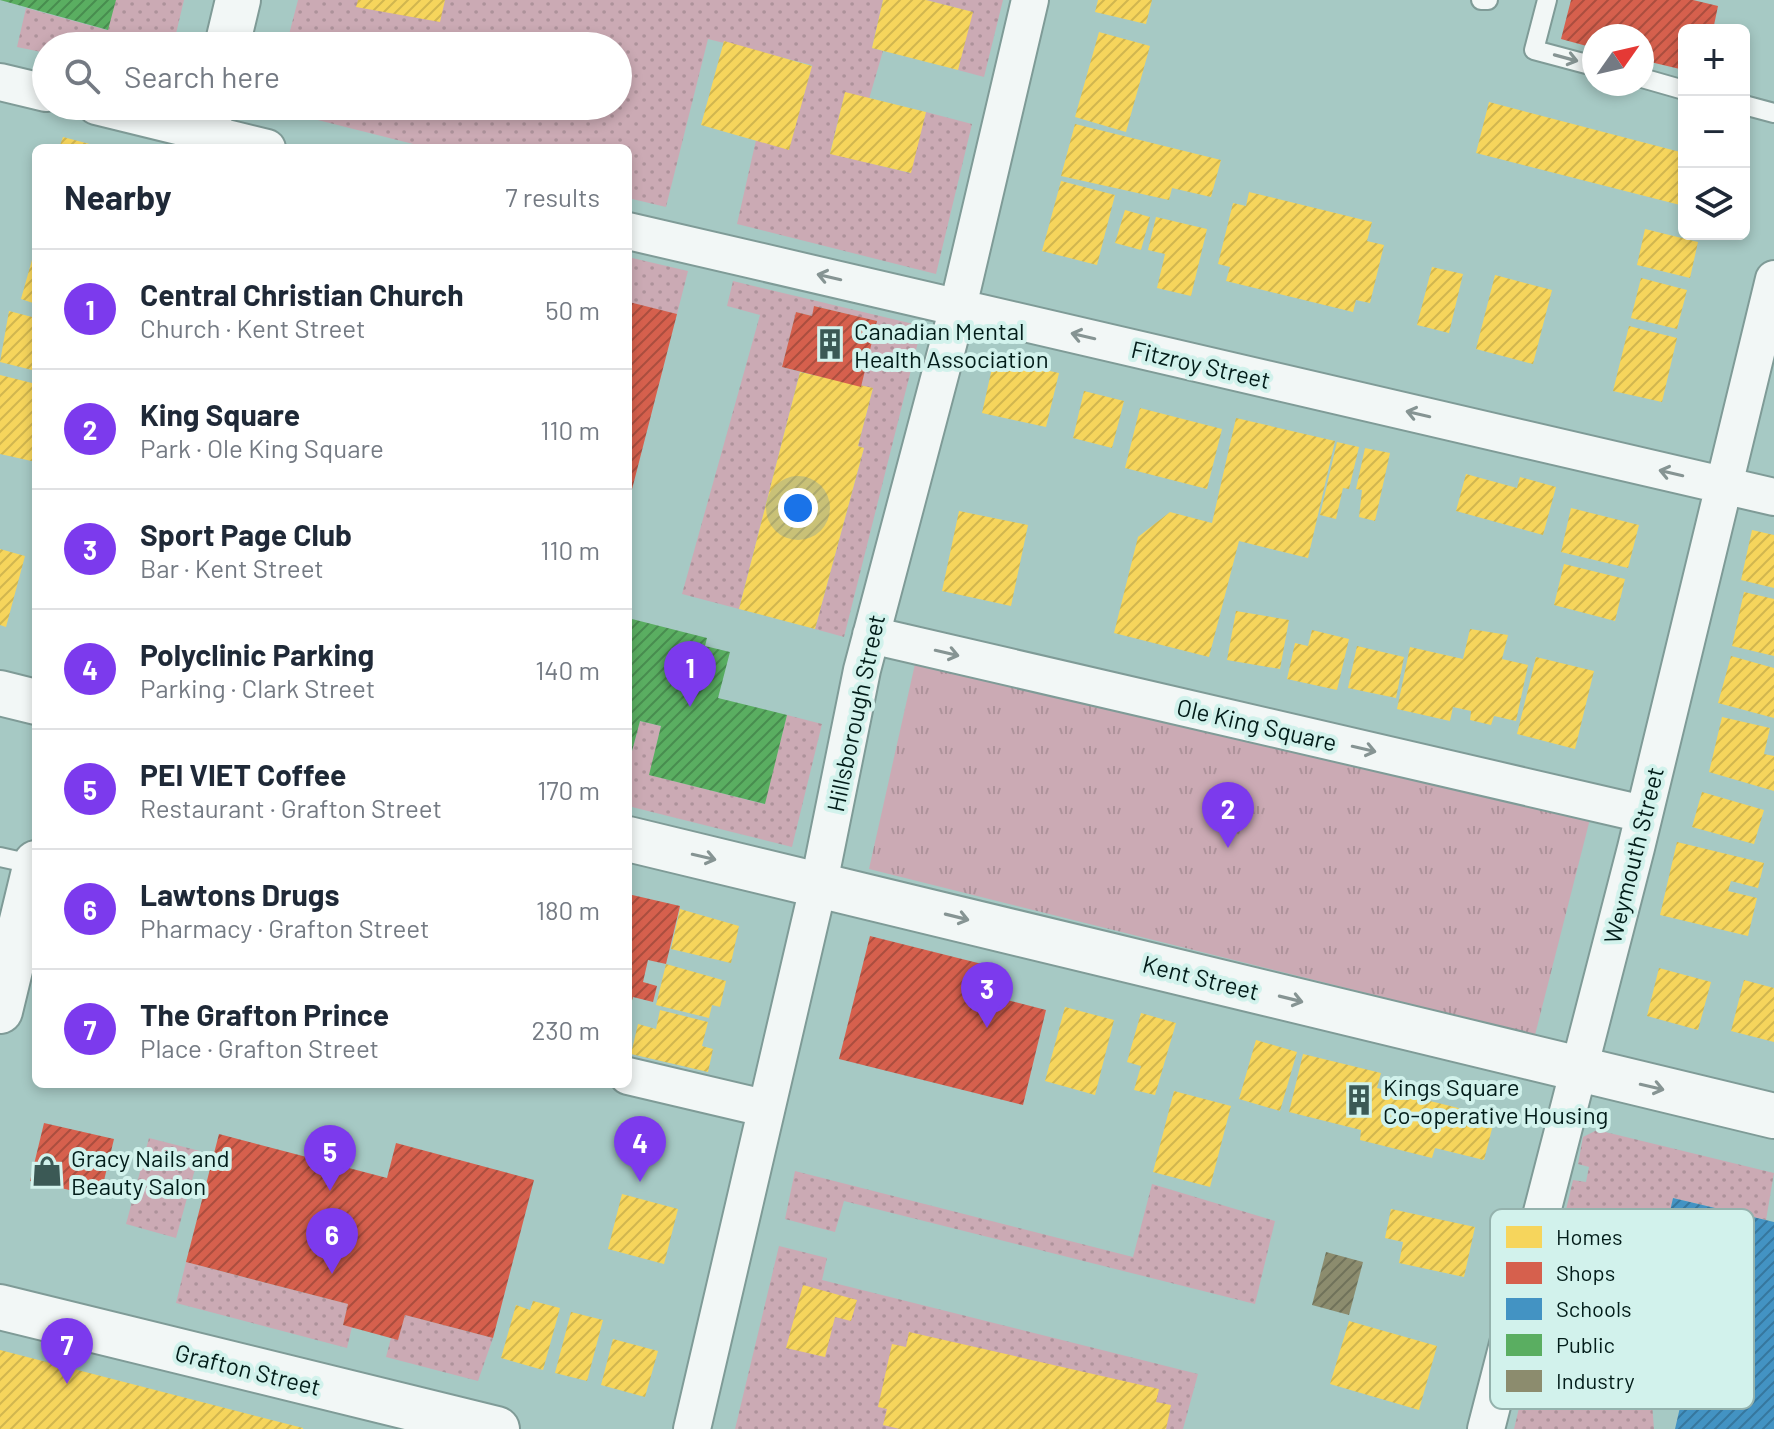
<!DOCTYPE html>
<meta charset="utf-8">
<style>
body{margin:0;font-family:Barlow,sans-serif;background:#f6f6f7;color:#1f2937}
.controls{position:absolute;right:24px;top:24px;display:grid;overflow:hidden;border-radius:12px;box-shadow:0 4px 12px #0003}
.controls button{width:72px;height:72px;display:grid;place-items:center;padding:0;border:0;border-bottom:2px solid #e0e1e3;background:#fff;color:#1f2937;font:40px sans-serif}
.compass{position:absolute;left:1582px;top:24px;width:72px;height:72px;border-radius:50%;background:#fff;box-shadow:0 4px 12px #0003;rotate:56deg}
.you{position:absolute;left:798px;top:508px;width:28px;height:28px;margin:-20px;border:6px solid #fff;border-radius:50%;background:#1a73e8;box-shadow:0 0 0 12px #1a73e833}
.badge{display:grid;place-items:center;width:52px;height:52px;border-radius:50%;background:#7c3aed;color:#fff;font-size:26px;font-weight:700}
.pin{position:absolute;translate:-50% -66px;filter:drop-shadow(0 2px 4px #0008)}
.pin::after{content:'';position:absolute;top:42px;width:28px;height:24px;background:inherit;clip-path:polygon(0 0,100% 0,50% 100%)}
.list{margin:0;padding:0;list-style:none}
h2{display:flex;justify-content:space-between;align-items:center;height:104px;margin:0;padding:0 32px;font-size:34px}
h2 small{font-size:26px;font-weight:400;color:#747a83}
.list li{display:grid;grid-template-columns:52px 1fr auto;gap:24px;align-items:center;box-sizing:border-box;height:120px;padding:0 32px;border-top:2px solid #e0e1e3}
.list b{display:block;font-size:30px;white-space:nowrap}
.list p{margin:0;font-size:26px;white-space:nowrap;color:#747a83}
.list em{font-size:26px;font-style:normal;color:#747a83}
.icon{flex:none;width:44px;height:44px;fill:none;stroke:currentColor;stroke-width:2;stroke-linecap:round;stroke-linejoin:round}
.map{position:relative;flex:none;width:1774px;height:1429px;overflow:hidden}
.search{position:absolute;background:#fff;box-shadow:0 4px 12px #0003;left:32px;top:32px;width:600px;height:88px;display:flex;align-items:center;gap:20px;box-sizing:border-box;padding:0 28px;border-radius:44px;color:#747a83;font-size:30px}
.panel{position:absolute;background:#fff;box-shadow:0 4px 12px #0003;left:32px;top:144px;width:600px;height:944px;border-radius:12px}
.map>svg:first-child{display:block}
.grass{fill:url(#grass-dots)}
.park{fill:url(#park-tufts)}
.homes{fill:url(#homes-hatch)}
.shops{fill:url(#shops-hatch)}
.schools{fill:url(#schools-hatch)}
.public{fill:url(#public-hatch)}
.industry{fill:url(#industry-hatch)}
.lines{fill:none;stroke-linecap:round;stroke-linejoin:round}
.lane-casing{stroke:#7f9b97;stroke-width:22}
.street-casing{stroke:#7f9b97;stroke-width:40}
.secondary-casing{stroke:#7f9b97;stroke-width:48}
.primary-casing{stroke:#7f9b97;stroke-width:48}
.lane{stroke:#f2f7f6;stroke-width:18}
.street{stroke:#f2f7f6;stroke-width:36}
.secondary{stroke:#f2f7f6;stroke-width:44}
.primary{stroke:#f2f7f6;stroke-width:44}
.oneway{stroke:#869493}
.labels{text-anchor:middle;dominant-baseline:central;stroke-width:8;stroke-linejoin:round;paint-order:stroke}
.poi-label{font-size:24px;fill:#021c19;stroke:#d2f2ec;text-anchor:start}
.street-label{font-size:24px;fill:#021c19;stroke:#d2f2ec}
.key{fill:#d2f2ec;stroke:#94b2ad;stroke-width:2}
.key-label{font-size:22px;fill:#021c19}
</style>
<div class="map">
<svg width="1774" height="1429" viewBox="0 0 1774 1429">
<defs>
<pattern id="grass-dots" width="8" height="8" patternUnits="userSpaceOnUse" patternTransform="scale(2)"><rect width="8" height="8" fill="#cbaab4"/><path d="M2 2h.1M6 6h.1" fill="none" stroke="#ad929a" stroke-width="1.8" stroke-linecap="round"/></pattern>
<pattern id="park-tufts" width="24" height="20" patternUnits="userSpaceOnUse" patternTransform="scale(2)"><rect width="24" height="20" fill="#cbaab4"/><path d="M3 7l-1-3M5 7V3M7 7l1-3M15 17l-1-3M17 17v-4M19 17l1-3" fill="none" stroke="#ad929a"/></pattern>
<pattern id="homes-hatch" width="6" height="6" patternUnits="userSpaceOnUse" patternTransform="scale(2)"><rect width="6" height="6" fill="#f6d55c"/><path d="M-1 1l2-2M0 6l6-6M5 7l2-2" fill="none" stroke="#d1b64f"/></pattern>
<pattern id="shops-hatch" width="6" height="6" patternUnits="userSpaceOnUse" patternTransform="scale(2)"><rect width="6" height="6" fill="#d6604d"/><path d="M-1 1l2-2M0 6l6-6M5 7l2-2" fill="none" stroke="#ab4e3f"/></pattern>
<pattern id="schools-hatch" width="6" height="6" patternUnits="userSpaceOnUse" patternTransform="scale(2)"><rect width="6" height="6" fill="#4393c3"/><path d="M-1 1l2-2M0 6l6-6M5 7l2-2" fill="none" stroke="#36779e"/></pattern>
<pattern id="public-hatch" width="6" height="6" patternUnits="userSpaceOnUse" patternTransform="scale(2)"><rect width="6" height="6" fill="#5aae61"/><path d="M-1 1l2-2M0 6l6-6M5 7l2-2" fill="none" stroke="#488d4f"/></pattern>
<pattern id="industry-hatch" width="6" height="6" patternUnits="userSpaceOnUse" patternTransform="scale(2)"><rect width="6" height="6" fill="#8c8c6e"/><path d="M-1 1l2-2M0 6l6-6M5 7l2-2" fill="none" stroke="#70725a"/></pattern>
</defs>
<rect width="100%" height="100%" fill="#a6c9c4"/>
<!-- grass -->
<path class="grass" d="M115 0H184L173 46H46V53L17 47 26 8 107 30Z
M298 0H883L872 48 883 51 869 99 845 93 830 153 910 173 926 112 972 124 936 274 737 224 756 140 789 149 812 65 708 39 666 207 628 198V148H429L270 108 618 106V46H286Z
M926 0H1003L984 77 958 70 972 12Z
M628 257 688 271 677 314 629 303 628 306Z
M733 281 922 326 844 637 815 629 864 448 858 446 873 388 861 387 876 321 815 306 812 316 796 312 782 367 800 372 739 609 682 594 760 315 727 306Z
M787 715 822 724 792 847 628 806V750L632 751 640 721 661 726 650 775 764 804Z
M1597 1130 1774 1173 1766 1220 1673 1198 1661 1252 1713 1265 1693 1351 1669 1363 1657 1385 1620 1377 1608 1363 1590 1369 1552 1360 1549 1343 1537 1333 1573 1180 1586 1182 1589 1167 1578 1164 1583 1137Z
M149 1138 200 1151 176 1238 126 1224Z
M795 1171 1133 1257 1152 1184 1275 1221 1255 1304 844 1201 835 1232 785 1219Z
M779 1246 827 1258 822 1280 1198 1374 1183 1429H735Z
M186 1262 348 1304 343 1325 352 1327 347 1348 176 1303Z
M405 1315 493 1338 478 1381 386 1357 391 1338 398 1339Z
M1547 1378 1585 1386 1598 1399 1616 1394 1652 1403 1654 1429H1514L1523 1391 1539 1389Z"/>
<!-- park -->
<path class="park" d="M915 664 1590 819 1535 1035 869 869Z"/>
<!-- homes -->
<path class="homes" d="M358 0H445L440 22 356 7Z
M883 0H926L973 12 958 70 872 48Z
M1098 0H1152L1146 24 1095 12Z
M1099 32 1150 46 1126 132 1075 117Z
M724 41 812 66 789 150 701 125Z
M845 92 926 112 911 173 830 154Z
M1489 102 1684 153V206L1476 153Z
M1075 124 1221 160 1211 197 1172 188 1169 200 1061 176Z
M63 137 101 147V148H59Z
M1061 181 1115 195 1097 265 1042 251Z
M1249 192 1372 222 1367 241 1384 245 1370 303 1356 300 1353 312 1226 281 1230 267 1218 264 1233 203 1246 206Z
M1125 210 1150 217 1141 250 1115 243Z
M1156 217 1207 229 1191 296 1157 288 1165 254 1148 250Z
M1645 229 1698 242 1690 278 1637 265Z
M35 249H36V304L21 299Z
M1432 267 1463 274 1449 333 1417 325Z
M1495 275 1552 290 1533 364 1476 349Z
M1641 278 1687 290 1677 329 1631 318Z
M9 311 36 318V371L0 362Z
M1629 326 1677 338 1662 402 1613 391Z
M994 359 1059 373 1046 427 982 413Z
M800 372 873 388 858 446 864 448 815 629 739 609Z
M0 375 36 384V462L0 454Z
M1084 391 1124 401 1112 448 1073 438Z
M1140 408 1222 429 1207 489 1125 468Z
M1236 418 1335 441 1308 558 1239 541 1209 657 1114 633 1138 537 1170 512 1212 523Z
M1337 442 1359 447 1349 489 1343 488 1336 519 1320 515Z
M1365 448 1390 453 1375 521 1359 517 1362 490 1356 489Z
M1466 474 1517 488 1520 477 1556 487 1543 535 1456 511Z
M1571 508 1639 525 1628 568 1561 552Z
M959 511 1028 525 1011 606 942 591Z
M1752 530 1774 535V588L1741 580Z
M0 549 25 556 6 627 0 625Z
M1564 564 1625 579 1615 621 1554 605Z
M1744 592 1774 599V656L1732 646Z
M1236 611 1289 620 1280 669 1227 660Z
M1470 629 1508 635 1502 659 1528 665 1516 721 1494 716 1491 725 1470 720 1471 711 1453 707 1450 721 1397 709 1410 647 1463 659Z
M1312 630 1349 639 1337 690 1287 679 1295 643 1308 646Z
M1357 646 1404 657 1396 698 1348 688Z
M1731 656 1774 668V718L1718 703Z
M1536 657 1594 671 1575 749 1517 734Z
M1722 717 1770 728 1764 754 1774 756V791L1709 772Z
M1702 792 1764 810 1754 844 1692 827Z
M1677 842 1764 863 1758 888 1731 881 1728 891 1757 898 1748 936 1660 915Z
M680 909 739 926 731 963 671 949Z
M666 964 726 981 720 1007 712 1005 709 1018 656 1005Z
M1659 968 1711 982 1698 1030 1647 1016Z
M1744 980 1774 988V1042L1731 1031Z
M1065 1007 1114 1020 1095 1095 1045 1081Z
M660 1010 708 1022 702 1046 713 1049 708 1072 631 1054 638 1024 656 1029Z
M1141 1013 1176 1023 1155 1095 1134 1090 1141 1066 1127 1062Z
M1256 1040 1297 1052 1280 1111 1239 1099Z
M1303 1054 1381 1073 1377 1088 1495 1117 1484 1160 1435 1148 1432 1158 1360 1140 1361 1130 1289 1112Z
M1174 1091 1231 1106 1210 1187 1153 1172Z
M622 1194 678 1209 664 1264 608 1249Z
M1391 1209 1475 1227 1464 1277 1399 1263 1403 1242 1385 1238Z
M803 1285 857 1300 851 1321 835 1317 825 1357 786 1348Z
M533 1301 560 1308 543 1370 501 1358 516 1305 530 1310Z
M571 1312 603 1320 587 1381 555 1373Z
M1349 1321 1437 1346 1419 1410 1330 1384Z
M909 1332 1159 1389 1156 1402 1171 1405 1166 1429H900L883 1425 887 1409 878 1407 892 1344 906 1347Z
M613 1339 658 1351 645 1397 601 1385Z
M0 1350 303 1428V1429H0Z"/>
<!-- shops -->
<path class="shops" d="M1571 0H1693L1718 6 1713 30H1684V70L1642 60V36H1594V48L1561 39Z
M629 302 677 314 629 501H628Z
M814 306 877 321 861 387 782 367 796 312 812 316Z
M628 894 680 906 666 964 648 960 643 982 657 986 653 1002 633 997 629 1011Z
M870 936 1002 969 995 997 1046 1010 1023 1105 839 1059Z
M44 1123 114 1139 100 1197 30 1181Z
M219 1134 387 1178 396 1143 534 1180 493 1338 405 1315 398 1340 343 1325 348 1304 186 1262Z"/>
<!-- schools -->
<path class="schools" d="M1673 1198 1774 1222V1429H1675L1713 1265 1661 1252Z"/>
<!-- public -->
<path class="public" d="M0 0H116L108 30Z
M628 618 707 638 705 646 730 652 718 698 787 715 765 804 649 775 661 726 640 721 632 751 628 750Z"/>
<!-- industry -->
<path class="industry" d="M1326 1252 1363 1262 1349 1315 1312 1305Z"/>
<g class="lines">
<defs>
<path id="lane" d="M1481 0H1488
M1547 0 1534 50 1594 66
M1642 78 1684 90
M1744 105 1774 113
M0 857 36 865"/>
<path id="street" d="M0 82 46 93
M96 106 267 148
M628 231 1774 497
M871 635 1643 814
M628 1076 764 1108
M692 1429 819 883 862 670 958 307 1030 0
M1486 1429 1636 848 1774 279"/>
<path id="secondary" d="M227 46 238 0
M202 148 212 106
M0 693 36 702
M628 839 1774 1116
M0 1011 36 863"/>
<path id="primary" d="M0 1307 497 1429"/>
</defs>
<!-- lane casing -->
<use href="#lane" class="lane-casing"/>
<!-- street casing -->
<use href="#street" class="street-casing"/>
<!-- secondary casing -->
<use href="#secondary" class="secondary-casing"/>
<!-- primary casing -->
<use href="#primary" class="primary-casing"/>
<!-- lane -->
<use href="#lane" class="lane"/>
<!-- street -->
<use href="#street" class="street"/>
<!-- secondary -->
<use href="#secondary" class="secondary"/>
<!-- primary -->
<use href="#primary" class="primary"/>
</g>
<!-- one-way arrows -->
<defs><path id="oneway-shaft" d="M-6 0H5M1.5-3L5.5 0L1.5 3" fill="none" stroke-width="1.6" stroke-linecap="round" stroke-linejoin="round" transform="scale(2)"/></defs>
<g class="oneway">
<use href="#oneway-shaft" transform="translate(1566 58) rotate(15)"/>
<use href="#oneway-shaft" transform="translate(829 277) rotate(-167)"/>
<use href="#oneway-shaft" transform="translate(1083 336) rotate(-167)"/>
<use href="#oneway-shaft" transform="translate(1418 414) rotate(-167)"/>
<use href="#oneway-shaft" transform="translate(1671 473) rotate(-167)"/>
<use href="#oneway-shaft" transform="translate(947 653) rotate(13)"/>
<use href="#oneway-shaft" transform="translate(1364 749) rotate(13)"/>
<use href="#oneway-shaft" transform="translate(704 857) rotate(13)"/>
<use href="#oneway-shaft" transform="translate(957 917) rotate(14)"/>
<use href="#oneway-shaft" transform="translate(1291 999) rotate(14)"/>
<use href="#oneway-shaft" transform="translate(1652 1087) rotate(13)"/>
</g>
<!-- icons -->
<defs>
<symbol id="building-bare" viewBox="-9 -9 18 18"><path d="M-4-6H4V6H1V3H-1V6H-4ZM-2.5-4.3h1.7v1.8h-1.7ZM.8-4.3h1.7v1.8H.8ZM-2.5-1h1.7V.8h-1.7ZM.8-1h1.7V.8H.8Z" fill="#3b5955" stroke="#d2f2ec" stroke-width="2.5" paint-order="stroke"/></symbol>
<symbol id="shop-bare" viewBox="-9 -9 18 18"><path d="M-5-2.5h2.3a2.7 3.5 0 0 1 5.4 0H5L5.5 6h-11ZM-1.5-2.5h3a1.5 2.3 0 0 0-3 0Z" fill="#3b5955" stroke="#d2f2ec" stroke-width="2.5" paint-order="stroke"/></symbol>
</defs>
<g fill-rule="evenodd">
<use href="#building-bare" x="808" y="322" width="44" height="44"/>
<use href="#building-bare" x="1337" y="1078" width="44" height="44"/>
<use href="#shop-bare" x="25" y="1149" width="44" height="44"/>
</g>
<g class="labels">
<!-- poi labels -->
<g class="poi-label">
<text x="854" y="330">Canadian Mental<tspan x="854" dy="28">Health Association</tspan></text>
<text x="1383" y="1086">Kings Square<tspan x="1383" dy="28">Co-operative Housing</tspan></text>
<text x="71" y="1157">Gracy Nails and<tspan x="71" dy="28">Beauty Salon</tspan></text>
</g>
<!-- street labels -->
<g class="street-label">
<text transform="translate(1201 364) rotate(13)">Fitzroy Street</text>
<text transform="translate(855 713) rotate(-78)">Hillsborough Street</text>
<text transform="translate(1257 724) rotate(13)">Ole King Square</text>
<text transform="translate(1633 855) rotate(-76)">Weymouth Street</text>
<text transform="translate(1201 977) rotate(14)">Kent Street</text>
<text transform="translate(248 1369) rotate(14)">Grafton Street</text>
</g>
</g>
<!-- legend -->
<rect x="1490" y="1209" width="264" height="200" rx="12" class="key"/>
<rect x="1506" y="1226" width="36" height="22" fill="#f6d55c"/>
<rect x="1506" y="1262" width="36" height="22" fill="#d6604d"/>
<rect x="1506" y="1298" width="36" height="22" fill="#4393c3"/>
<rect x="1506" y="1334" width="36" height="22" fill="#5aae61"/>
<rect x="1506" y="1370" width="36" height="22" fill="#8c8c6e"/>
<g class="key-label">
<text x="1556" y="1245">Homes</text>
<text x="1556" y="1281">Shops</text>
<text x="1556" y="1317">Schools</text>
<text x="1556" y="1353">Public</text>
<text x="1556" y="1389">Industry</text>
</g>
</svg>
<div class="controls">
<button>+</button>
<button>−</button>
<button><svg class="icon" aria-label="layers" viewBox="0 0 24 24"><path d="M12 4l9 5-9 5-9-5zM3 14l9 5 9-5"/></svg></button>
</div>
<svg class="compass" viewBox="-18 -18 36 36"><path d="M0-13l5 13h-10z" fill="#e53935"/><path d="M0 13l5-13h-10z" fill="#747a83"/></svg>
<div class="you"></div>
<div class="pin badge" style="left:690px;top:707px">1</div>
<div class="pin badge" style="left:1228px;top:848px">2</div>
<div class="pin badge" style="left:987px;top:1028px">3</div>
<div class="pin badge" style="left:640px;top:1182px">4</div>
<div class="pin badge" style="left:330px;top:1191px">5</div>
<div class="pin badge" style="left:332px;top:1274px">6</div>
<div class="pin badge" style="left:67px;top:1384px">7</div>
<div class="search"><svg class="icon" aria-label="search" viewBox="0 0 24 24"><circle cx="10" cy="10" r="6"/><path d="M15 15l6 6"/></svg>Search here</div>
<section class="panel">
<h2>Nearby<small>7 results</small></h2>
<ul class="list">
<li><span class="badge">1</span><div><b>Central Christian Church</b><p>Church · Kent Street</p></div><em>50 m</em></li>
<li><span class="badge">2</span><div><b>King Square</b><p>Park · Ole King Square</p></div><em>110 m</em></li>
<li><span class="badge">3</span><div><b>Sport Page Club</b><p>Bar · Kent Street</p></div><em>110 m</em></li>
<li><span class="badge">4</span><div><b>Polyclinic Parking</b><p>Parking · Clark Street</p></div><em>140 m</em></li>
<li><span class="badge">5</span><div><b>PEI VIET Coffee</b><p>Restaurant · Grafton Street</p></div><em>170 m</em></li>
<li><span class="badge">6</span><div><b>Lawtons Drugs</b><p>Pharmacy · Grafton Street</p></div><em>180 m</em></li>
<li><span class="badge">7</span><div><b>The Grafton Prince</b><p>Place · Grafton Street</p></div><em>230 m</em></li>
</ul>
</section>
</div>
